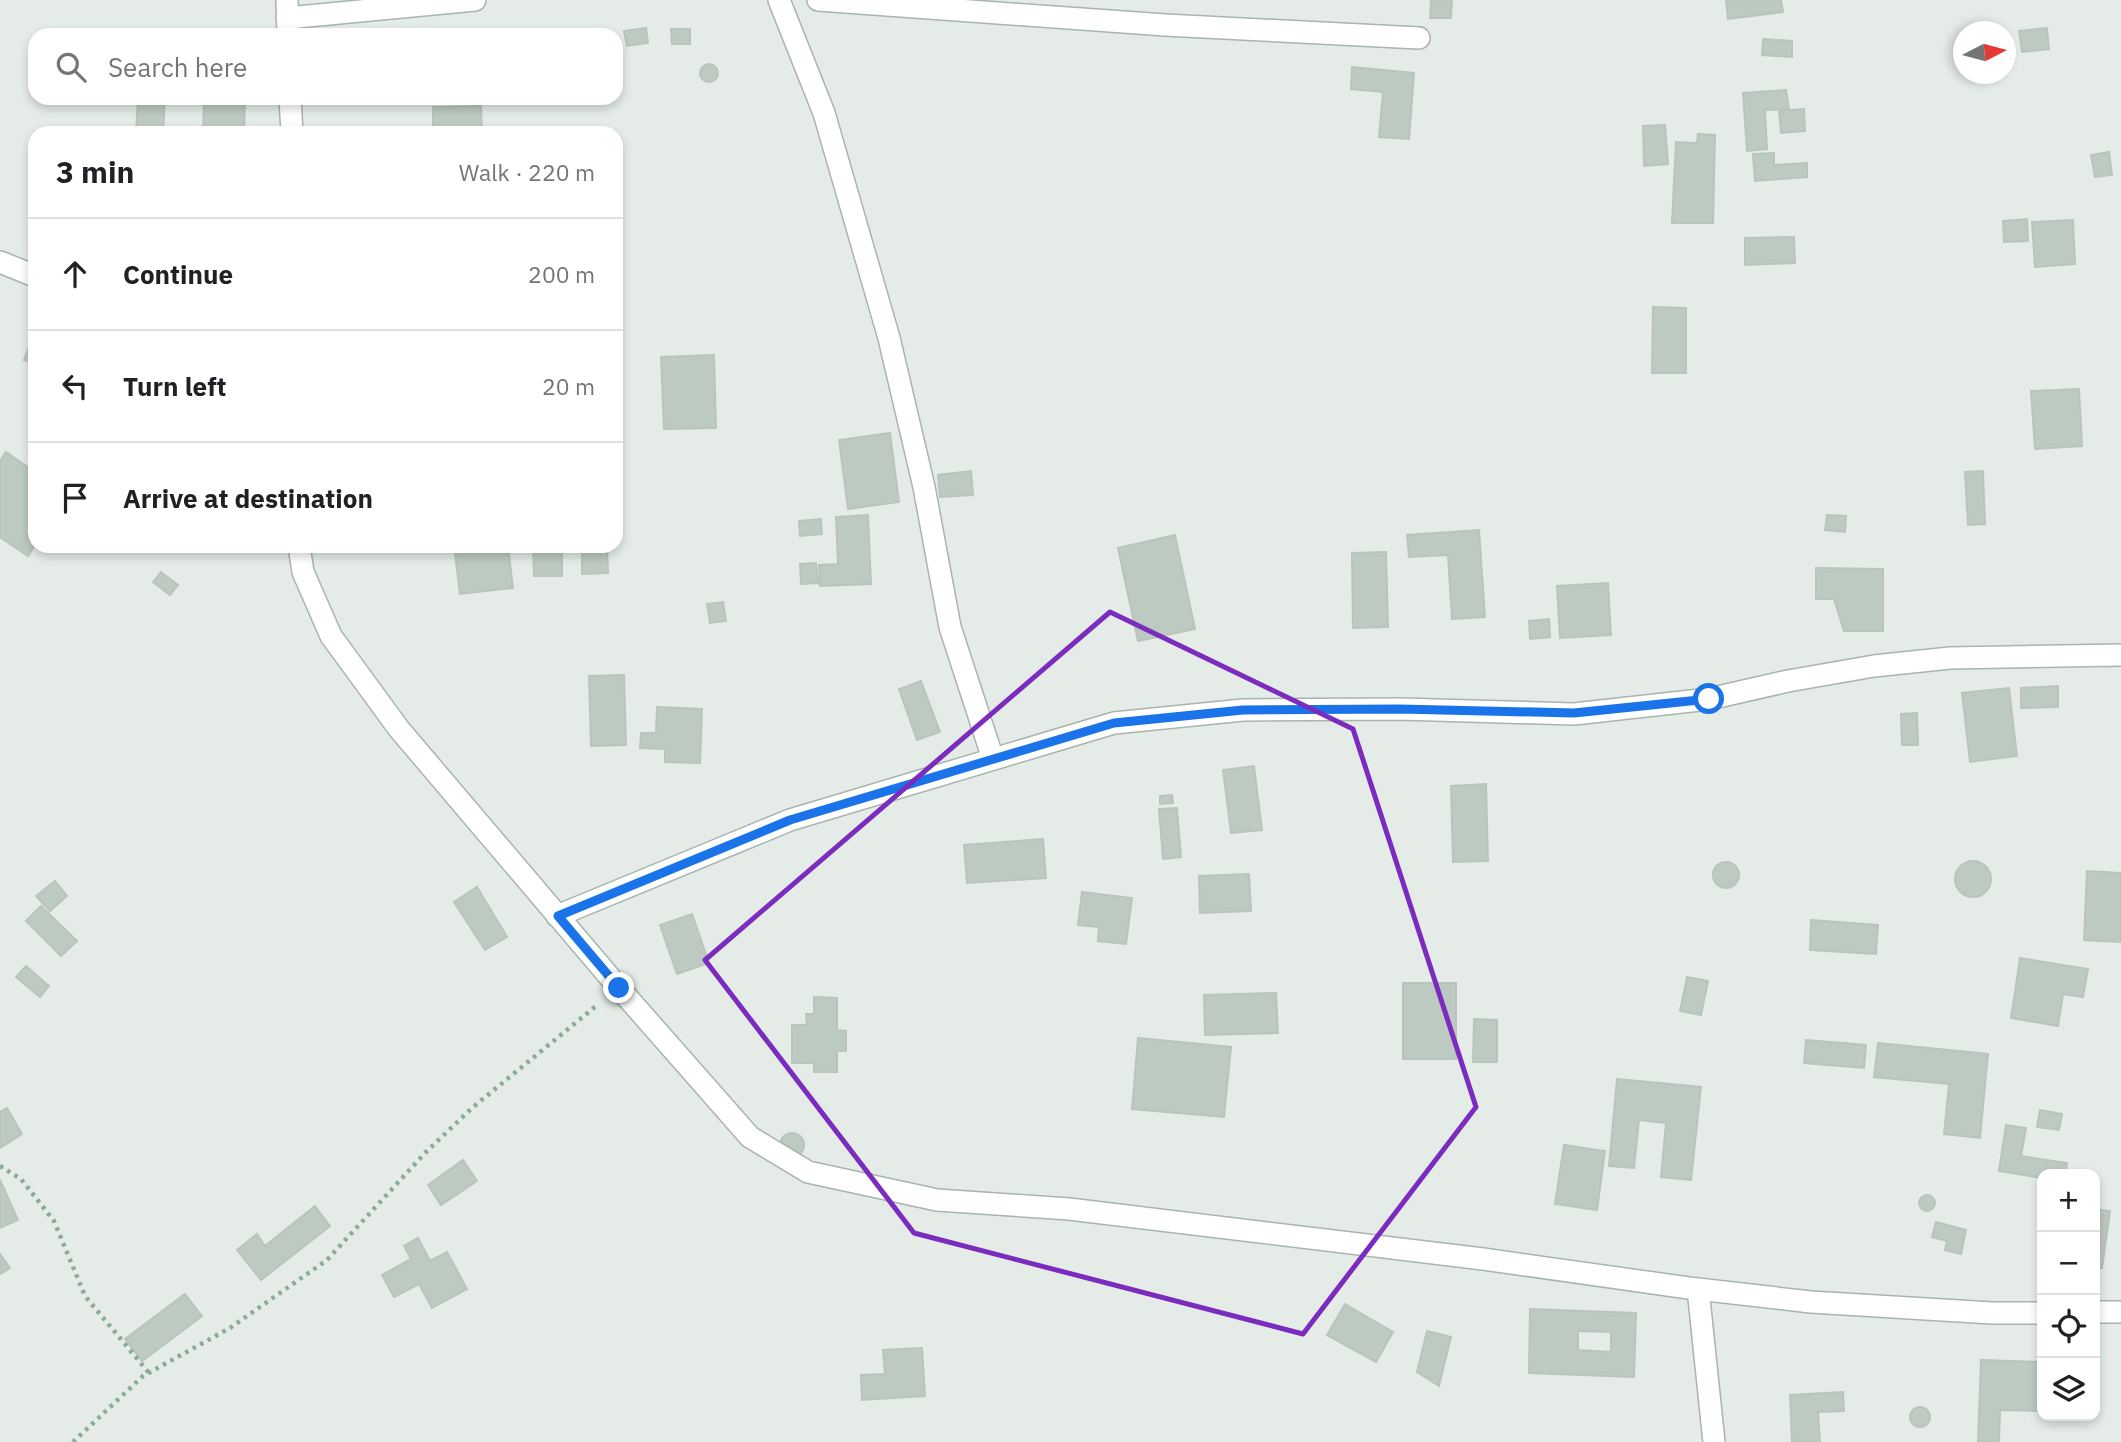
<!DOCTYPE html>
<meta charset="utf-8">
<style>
body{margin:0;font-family:"IBM Plex Sans",sans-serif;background:#f2f2f2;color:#202124}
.controls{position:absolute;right:21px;bottom:21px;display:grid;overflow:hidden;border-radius:14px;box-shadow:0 4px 10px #0003}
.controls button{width:63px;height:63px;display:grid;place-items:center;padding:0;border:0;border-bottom:2px solid #e0e0e0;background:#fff;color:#202124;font:35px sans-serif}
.compass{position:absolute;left:1953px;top:21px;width:63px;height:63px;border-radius:50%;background:#fff;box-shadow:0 4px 10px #0003;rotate:84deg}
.stop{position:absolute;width:21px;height:21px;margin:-16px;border:5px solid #1a73e8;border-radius:50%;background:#fff}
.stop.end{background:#1a73e8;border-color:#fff;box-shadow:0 2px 7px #0008}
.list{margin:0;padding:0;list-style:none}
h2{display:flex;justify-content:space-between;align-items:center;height:91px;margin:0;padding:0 28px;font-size:30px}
h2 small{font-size:23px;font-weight:400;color:#757577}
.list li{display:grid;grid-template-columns:46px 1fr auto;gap:21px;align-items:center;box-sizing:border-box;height:112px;padding:0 28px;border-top:2px solid #e0e0e0}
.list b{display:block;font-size:26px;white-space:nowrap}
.list em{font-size:23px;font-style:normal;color:#757577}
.icon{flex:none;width:38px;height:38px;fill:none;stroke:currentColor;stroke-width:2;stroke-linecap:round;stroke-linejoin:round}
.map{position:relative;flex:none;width:2121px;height:1442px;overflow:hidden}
.search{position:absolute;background:#fff;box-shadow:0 4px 10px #0003;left:28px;top:28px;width:595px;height:77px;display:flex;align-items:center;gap:18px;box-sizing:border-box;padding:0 24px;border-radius:21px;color:#757577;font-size:26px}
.panel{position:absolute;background:#fff;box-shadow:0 4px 10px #0003;left:28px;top:126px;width:595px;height:427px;border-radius:21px}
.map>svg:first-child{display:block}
.building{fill:#bdcac2;stroke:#b8c5bc;stroke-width:2;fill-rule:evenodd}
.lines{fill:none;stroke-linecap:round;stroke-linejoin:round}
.minor-casing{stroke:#a8b4ad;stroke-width:24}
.path{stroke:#89ac98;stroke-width:4.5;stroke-dasharray:3.5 5;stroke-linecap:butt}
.minor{stroke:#fff;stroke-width:21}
.route{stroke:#1a73e8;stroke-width:9}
.marked{fill:none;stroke:#7b2cbf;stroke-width:5;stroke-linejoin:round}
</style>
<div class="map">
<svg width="2121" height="1442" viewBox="0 0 2121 1442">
<rect width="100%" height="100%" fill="#e5ece7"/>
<!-- building -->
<path class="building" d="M1431 0H1452L1451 18H1430Z
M1726 0H1781L1783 12 1728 19Z
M646 28 648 43 627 46 624 31Z
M2047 28 2049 49 2022 52 2019 31Z
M671 29H690V44H672Z
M1763 39 1792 41V57L1762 55Z
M700 73a9 9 0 1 1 18 0a9 9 0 1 1-18 0Z
M1352 67 1414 73 1409 139 1379 137 1383 92 1351 89Z
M1786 90 1789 109 1765 110 1767 149 1747 151 1743 93Z
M138 98H165L163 133H136Z
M204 98H245L244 133H203Z
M481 106 482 133 433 130V107Z
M1804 109 1805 131 1781 133 1779 111Z
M1665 125 1668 164 1644 166 1643 126Z
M1698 134 1715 135 1713 223H1672L1676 142 1697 143Z
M2109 152 2112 175 2095 177 2091 155Z
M1774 153V165L1807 163V177L1755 181 1753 154Z
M2027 219 2028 241 2004 242 2003 221Z
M2073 220 2075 264 2035 267 2032 222Z
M1794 237 1795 263 1745 265V238Z
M1653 307 1686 308V373H1652Z
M28 349 35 351V363L24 360Z
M714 355 716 428 664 429 661 357Z
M2079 389 2082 446 2035 449 2031 391Z
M890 433 899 502 848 509 839 440Z
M6 452 35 472V545L28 556 0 537V461Z
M971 471 973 495 940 497 938 475Z
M1983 471 1985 524 1968 525 1965 472Z
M868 515 871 584 820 586 819 565 838 564 836 517Z
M1827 515 1846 516 1845 532 1825 530Z
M821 519 822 534 800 536 799 521Z
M1479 530 1485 617 1452 619 1448 555 1409 557 1407 535Z
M1175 535 1195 629 1138 641 1118 548Z
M454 546H508L513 588 460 594Z
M533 546H562V576H534Z
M582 546H607L608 573 582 574Z
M1386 552 1388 627 1353 628 1352 553Z
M816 563 818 583 801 584 800 564Z
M1816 568 1883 569V631H1844L1834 599H1816Z
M161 572 178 585 170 595 153 582Z
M1608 583 1611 635 1560 638 1557 586Z
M723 602 726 621 710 623 707 604Z
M1549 619 1550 637 1530 639 1529 621Z
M624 675 626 745 591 746 589 676Z
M921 681 940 732 917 740 899 689Z
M2058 686V707L2021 708V688Z
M2009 688 2017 756 1970 762 1962 693Z
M657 707 702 709 700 763 665 762V749L640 748 641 733H656Z
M1917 713 1918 745H1902L1901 714Z
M1254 766 1262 830 1231 833 1223 770Z
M1486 784 1488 861 1453 862 1451 786Z
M1172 795 1173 803 1160 804V796Z
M1177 808 1181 857 1163 859 1159 809Z
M1043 839 1046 878 967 883 964 845Z
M1955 879a18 18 0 1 1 36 0a18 18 0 1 1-36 0Z
M1713 875a13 13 0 1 1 26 0a13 13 0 1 1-26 0Z
M2087 871 2121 873V942L2084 940Z
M1249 874 1251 911 1200 913 1199 876Z
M55 881 67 896 50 911 36 896Z
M477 887 507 937 485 950 454 902Z
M1082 892 1132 898 1126 944 1098 941 1099 927 1078 925Z
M41 906 77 941 61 956 26 921Z
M692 914 709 963 677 974 660 925Z
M1811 920 1878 925 1876 954 1810 950Z
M2020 958 2088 969 2083 997 2063 994 2058 1026 2011 1018Z
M26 966 49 986 40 997 16 977Z
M1687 977 1708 981 1701 1015 1680 1011Z
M1403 983H1456V1059H1403Z
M1276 993 1278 1033 1205 1035 1204 995Z
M814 997 837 998V1030L846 1031V1051H837V1072H814V1063H792V1025H807L806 1014H814Z
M1474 1019 1497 1020V1062H1473Z
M1138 1038 1231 1047 1224 1117 1132 1109Z
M1806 1040 1866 1045 1864 1068 1804 1063Z
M1878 1043 1988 1054 1980 1138 1944 1134 1949 1084 1874 1077Z
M1617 1079 1701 1087 1691 1180 1661 1177 1666 1123 1639 1120 1634 1168 1609 1166Z
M7 1108 22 1134 0 1148V1112Z
M2040 1110 2062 1114 2059 1130 2037 1127Z
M2006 1125 2026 1128 2021 1156 2067 1163 2065 1174H2042V1178L1999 1171Z
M780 1145a12 12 0 1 1 24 0a12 12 0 1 1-24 0Z
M1564 1145 1605 1151 1597 1210 1555 1204Z
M463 1160 477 1181 441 1205 428 1185Z
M0 1180 18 1220 0 1228Z
M1919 1203a8 8 0 1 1 16 0a8 8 0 1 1-16 0Z
M315 1206 330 1226 261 1280 237 1250 257 1234 265 1246Z
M2095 1209 2110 1211 2102 1268 2095 1267Z
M1936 1222 1966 1230 1961 1254 1945 1250 1947 1241 1932 1237Z
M418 1238 430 1261 447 1252 467 1289 432 1308 419 1284 394 1297 382 1275 411 1259 404 1246Z
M0 1254 10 1268 0 1274Z
M185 1294 202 1316 142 1361 125 1339Z
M1345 1304 1393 1332 1376 1362 1327 1335Z
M1530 1309 1636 1313 1634 1377 1529 1373ZM1578 1331 1611 1332V1352L1578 1350Z
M1427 1331 1451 1337 1439 1386 1417 1372Z
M922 1348 925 1396 862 1400 861 1375 885 1374 883 1350Z
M1981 1360 2042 1362V1411L2000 1410 1999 1442H1978Z
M1843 1392 1844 1411 1818 1412 1820 1442H1792L1790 1395Z
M1910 1417a10 10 0 1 1 20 0a10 10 0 1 1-20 0Z"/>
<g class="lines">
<defs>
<path id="minor" d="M287 0 288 35
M779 0 824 113 889 338 924 487 950 627 993 759
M818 0 1165 25 1419 38
M287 18 475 0
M290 98 292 133
M0 262 35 276
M299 546 303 572 331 636 399 729 619 988 750 1137 808 1172 937 1200 1069 1209 1483 1259 1689 1288 1811 1302 1992 1313H2042
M557 916 790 820 1114 723 1243 710 1400 709 1574 714 1709 699 1788 681 1874 666 1950 658 2121 655
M1698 1289 1714 1442
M2095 1312H2121"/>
</defs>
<!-- minor casing -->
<use href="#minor" class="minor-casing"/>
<!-- path -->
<path class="path" d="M0 1166 21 1179 54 1221 85 1296 149 1373
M73 1442 143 1376 230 1328 327 1260 425 1153 472 1108 596 1006"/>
<!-- minor -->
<use href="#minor" class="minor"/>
</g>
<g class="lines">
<!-- route -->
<path class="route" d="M619 988 558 916 790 820 1114 723 1243 710 1400 709 1574 713 1709 699"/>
</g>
<!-- marked area -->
<path class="marked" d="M1110 612 1353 729 1476 1107 1303 1334 914 1233 705 960Z"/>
</svg>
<div class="controls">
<button>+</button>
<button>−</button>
<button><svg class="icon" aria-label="locate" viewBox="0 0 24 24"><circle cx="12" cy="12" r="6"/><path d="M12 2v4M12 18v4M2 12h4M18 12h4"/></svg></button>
<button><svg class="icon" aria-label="layers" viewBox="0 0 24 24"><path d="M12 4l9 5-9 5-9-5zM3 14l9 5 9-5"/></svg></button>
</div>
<svg class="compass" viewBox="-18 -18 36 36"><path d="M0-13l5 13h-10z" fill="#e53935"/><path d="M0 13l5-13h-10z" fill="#757577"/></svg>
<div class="stop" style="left:1709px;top:699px"></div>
<div class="stop end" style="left:619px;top:988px"></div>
<div class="search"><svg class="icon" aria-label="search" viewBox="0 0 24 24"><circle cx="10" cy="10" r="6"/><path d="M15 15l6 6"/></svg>Search here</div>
<section class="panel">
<h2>3 min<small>Walk · 220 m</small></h2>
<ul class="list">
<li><svg class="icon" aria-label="ahead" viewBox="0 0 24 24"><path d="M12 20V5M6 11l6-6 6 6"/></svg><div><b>Continue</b></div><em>200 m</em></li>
<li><svg class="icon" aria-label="left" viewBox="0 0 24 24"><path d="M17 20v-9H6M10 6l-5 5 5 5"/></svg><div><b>Turn left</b></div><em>20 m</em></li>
<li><svg class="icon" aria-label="arrive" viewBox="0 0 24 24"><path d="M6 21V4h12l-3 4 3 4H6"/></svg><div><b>Arrive at destination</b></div></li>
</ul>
</section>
</div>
